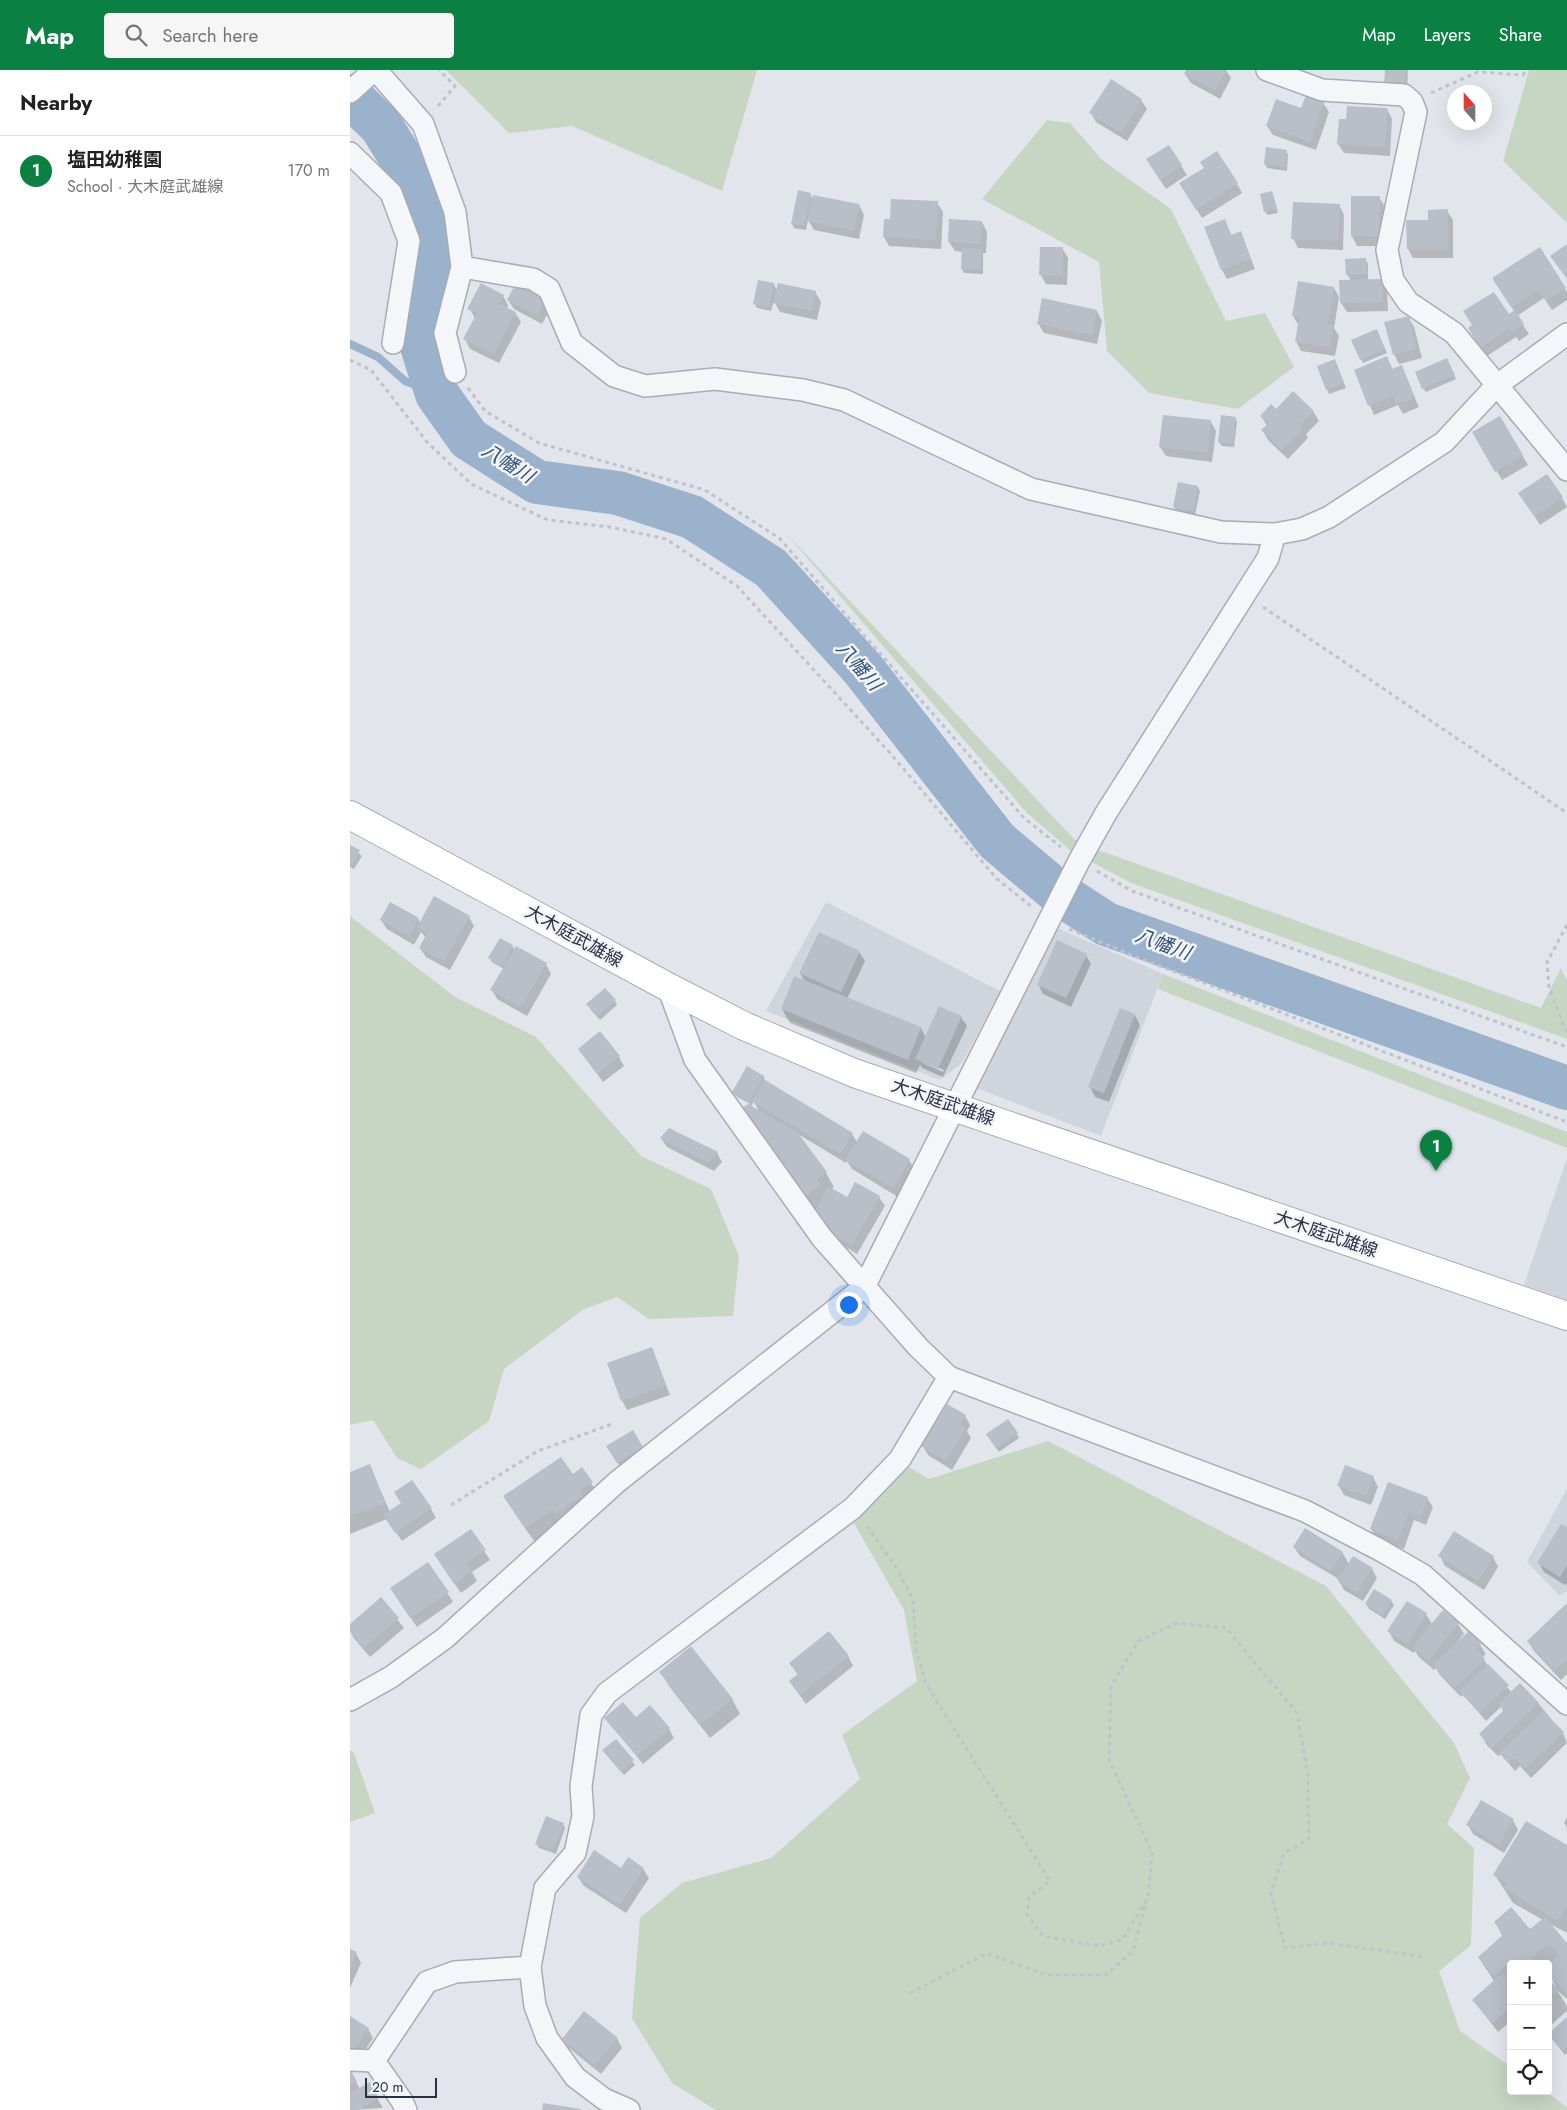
<!DOCTYPE html>
<meta charset="utf-8">
<style>
body{margin:0;font-family:Jost,"Noto Sans JP",sans-serif;background:#f6f6f6;color:#202124}
.controls{position:absolute;right:15px;bottom:15px;display:grid;overflow:hidden;border-radius:5px;box-shadow:0 5px 20px #0002}
.controls button{width:45px;height:45px;display:grid;place-items:center;padding:0;border:0;border-bottom:1px solid #e0e0e0;background:#fff;color:#202124;font:25px sans-serif}
.compass{position:absolute;left:1097px;top:15px;width:45px;height:45px;border-radius:50%;background:#fff;box-shadow:0 5px 20px #0002;rotate:339deg}
.scale{position:absolute;left:15px;bottom:12px;width:72px;box-sizing:border-box;padding-left:5px;border:2px solid #293244;border-top:0;font-size:14px;line-height:18px;white-space:nowrap;color:#293244;-webkit-text-stroke:4px #f2f4f8;paint-order:stroke}
.you{position:absolute;left:498px;top:1234px;width:18px;height:18px;margin:-12px;border:4px solid #fff;border-radius:50%;background:#1a73e8;box-shadow:0 0 0 8px #1a73e833}
.badge{display:grid;place-items:center;width:32px;height:32px;border-radius:50%;background:#0b8043;color:#fff;font-size:16px;font-weight:700}
.pin{position:absolute;translate:-50% -41px;filter:drop-shadow(0 1px 2px #0008)}
.pin::after{content:'';position:absolute;top:26px;width:18px;height:15px;background:inherit;clip-path:polygon(0 0,100% 0,50% 100%)}
.list{margin:0;padding:0;list-style:none}
h2{display:flex;justify-content:space-between;align-items:center;height:65px;margin:0;padding:0 20px;font-size:21px}
h2 small{font-size:16px;font-weight:400;color:#757577}
.list li{display:grid;grid-template-columns:32px 1fr auto;gap:15px;align-items:center;box-sizing:border-box;height:70px;padding:0 20px;border-top:1px solid #e0e0e0}
.list b{display:block;font-size:19px;white-space:nowrap}
.list p{margin:0;font-size:16px;white-space:nowrap;color:#757577}
.list em{font-size:16px;font-style:normal;color:#757577}
.icon{flex:none;width:28px;height:28px;fill:none;stroke:currentColor;stroke-width:2;stroke-linecap:round;stroke-linejoin:round}
.map{position:relative;flex:none;width:1217px;height:2040px;overflow:hidden}
header{display:flex;align-items:center;gap:30px;box-sizing:border-box;height:70px;padding:0 25px;background:#0b8043;color:#fff}
header strong{font-size:24px}
nav{display:flex;gap:28px;margin-inline-start:auto;font-size:18px}
.search{width:350px;height:45px;background:#f6f6f6;display:flex;align-items:center;gap:12px;box-sizing:border-box;padding:0 18px;border-radius:5px;color:#757577;font-size:19px}
main{display:flex}
aside{flex:1;background:#fff}
.map>svg:first-child{display:block}
.built{fill:#d0d4dd}
.green{fill:#c7d5c3}
.shadow{fill:#0003;fill-rule:evenodd}
.lines{fill:none;stroke-linecap:round;stroke-linejoin:round}
.stream{stroke:#9bb2cc;stroke-width:8}
.river{stroke:#9bb2cc;stroke-width:44}
.building{fill:#b9bec9}
.street-casing{stroke:#a7acb6;stroke-width:24}
.secondary-casing{stroke:#a7acb6;stroke-width:30}
.path{stroke:#c0c3ca;stroke-width:3;stroke-dasharray:4 4;stroke-linecap:butt}
.street{stroke:#f5f6f9;stroke-width:21}
.secondary{stroke:#fff;stroke-width:28}
.labels{text-anchor:middle;dominant-baseline:central;stroke-width:5;stroke-linejoin:round;paint-order:stroke}
.street-label{font-size:18px;fill:#293244;stroke:#f2f4f8}
.water-label{font-size:19px;font-style:italic;fill:#31507a;stroke:#f2f4f8}
</style>
<header>
<strong>Map</strong>
<div class="search"><svg class="icon" aria-label="search" viewBox="0 0 24 24"><circle cx="10" cy="10" r="6"/><path d="M15 15l6 6"/></svg>Search here</div>
<nav><a>Map</a><a>Layers</a><a>Share</a></nav>
</header>
<main>
<aside>
<h2>Nearby<small></small></h2>
<ul class="list">
<li><span class="badge">1</span><div><b>塩田幼稚園</b><p>School · 大木庭武雄線</p></div><em>170 m</em></li>
</ul>
</aside>
<div class="map">
<svg width="1217" height="2040" viewBox="0 0 1217 2040">
<rect width="100%" height="100%" fill="#e2e5eb"/>
<!-- built -->
<path class="built" d="M476 832 650 921 612 993 590 1010 416 941Z
M707 858 813 904 751 1066 626 1018Z
M1217 1088V1230L1174 1215Z
M1217 1419V1521L1210 1526 1177 1492Z"/>
<!-- green -->
<path class="green" d="M96 0H407L372 121 222 56 159 63Z
M1179 0H1217V153L1153 91Z
M697 50 720 53 752 90 821 139 876 251 915 243 944 297 888 339 799 323 757 281 749 192 632 129Z
M434 461 724 769 751 781 1191 938 1211 898 1217 911V969L781 813 721 781 677 743Z
M0 846 105 927 186 967 291 1086 361 1119 389 1186 383 1246 299 1249 267 1227 234 1239 154 1299 139 1351 71 1399 47 1388 23 1350 0 1355Z
M813 904 1217 1062V1078L808 919Z
M698 1371 976 1516 1104 1673 1120 1708 1097 1754 1124 1778 1121 1875 1089 1901 1110 1961 1161 1997V2021H1195L1217 2037V2040H366L322 2013 282 1948 290 1848 332 1813 421 1788 510 1709 492 1665 567 1611 554 1540 502 1450 559 1397 579 1409Z
M0 1680 4 1683 25 1743 0 1752Z"/>
<!-- shadow -->
<path class="shadow" d="M838 0H876L881 8 870 29 841 13 835 4Z
M1036 0H1058L1057 20Z
M791 30 797 39 777 71 746 52 741 43Z
M973 33 979 42 966 80 923 65 917 56 952 39Z
M1037 39 1042 49 1040 86 994 83 988 74Z
M819 77 837 105 816 119 803 99Z
M936 81 938 85 937 101 917 98 915 94Z
M887 114 892 123 852 148 836 123Z
M922 123 928 143 918 145 915 141Z
M460 124 463 129 509 135 514 145 509 169 464 160 458 150 456 160 444 158 442 154Z
M1003 127H1029L1035 137 1034 176H1007L1002 166Z
M587 133 593 142 591 179 539 176 534 167Z
M989 135 994 145 993 180 948 178 943 168Z
M1097 141 1103 150V188H1063L1058 179 1080 151Z
M874 151 882 166 891 163 905 199 877 209 872 200Z
M632 152 637 162 636 183H633V204L614 203 612 199 613 182 605 181 599 172Z
M712 178 718 188 717 215 696 214 691 205Z
M1189 179 1217 222V230L1202 240 1194 228 1167 246 1179 264 1169 271 1166 267 1137 286 1125 268 1164 241 1149 218Z
M1015 189 1018 194V210H1032L1037 219 1038 241 997 242 991 233 1001 211 997 204Z
M424 214 427 221 465 222 471 232 467 250 430 242 424 231 421 241 407 238 405 234Z
M984 218 989 227 984 258 989 266 985 286 951 281 946 271 949 256 943 246Z
M153 226 158 235 157 239 165 243 171 252 149 293 120 279 115 269 125 248 119 238Z
M195 229 200 239 192 254 164 239 158 230Z
M747 241 752 251 747 274 694 263 688 253Z
M1058 247 1064 257 1072 288 1049 294 1044 284Z
M1029 265 1037 283 1013 293 1011 289Z
M1037 288 1043 300 1051 297 1069 337 1053 344 1048 335 1024 345 1005 300Z
M1099 294 1106 309 1076 322 1073 318Z
M987 295 996 318 979 324 968 297Z
M926 340 963 341 969 351 956 364 958 368 938 389 918 370 913 361 917 356 911 346Z
M1149 347 1178 395 1152 410 1124 363Z
M885 348 887 352 884 377 872 376 869 372Z
M861 352 866 361 862 392 816 386 810 377Z
M848 417 850 421 845 445 826 441 824 437Z
M1212 428 1217 437 1190 455 1176 433Z
M0 776 12 786 4 799 0 797Z
M119 847 124 856 100 900 76 887 70 878 76 868 71 862 64 875 37 859 31 850 68 849 71 854Z
M150 869 162 876 165 880 196 894 201 904 177 946 147 929 142 920 154 899 142 892 140 888Z
M509 882 515 891 497 929 571 958 576 968 611 947 617 956 593 1007 572 998 570 995 566 1003 440 953 432 939 456 913 450 903ZM573 991 594 1000 593 1002 573 993Z
M736 885 741 894 721 937 693 924 688 914Z
M265 931 267 935 250 950 240 939Z
M785 945 790 955 759 1032 745 1027 740 1017Z
M229 979 269 987 274 996 253 1012Z
M398 998 414 1007 415 1012 502 1064 507 1072 559 1090 565 1100 548 1127 502 1099 497 1091 496 1093 448 1064 476 1103 484 1117 481 1119 497 1129 529 1127 535 1136 507 1184 489 1173 467 1138 465 1140 402 1053 394 1039 400 1034 386 1026 383 1022ZM404 1032 409 1041 401 1036Z
M319 1059 367 1083 372 1092 364 1101 317 1077 311 1068Z
M302 1278 320 1325 277 1340 272 1330Z
M615 1346 620 1355 617 1361 621 1368 602 1400 578 1385 573 1376Z
M282 1362 294 1382 270 1397 258 1376Z
M667 1364 669 1368 649 1382 640 1369Z
M20 1396 40 1442 81 1439 86 1448 52 1471 37 1449 0 1464V1403Z
M232 1399 250 1427 184 1471 163 1441Z
M1023 1407 1028 1417 1021 1435 994 1425 989 1416Z
M1077 1428 1083 1437 1076 1455 1064 1450 1054 1479 1027 1469 1021 1459Z
M1217 1459V1513L1215 1515 1194 1502 1189 1493Z
M121 1461 140 1490 122 1502 127 1511 111 1523 91 1494Z
M944 1477 992 1482 999 1494 1022 1499 1027 1508 1013 1531 994 1520 987 1508 950 1486Z
M1090 1486 1143 1487 1148 1497 1134 1520 1095 1496Z
M78 1493 103 1532 67 1557 47 1527Z
M31 1529 54 1558 20 1587 3 1567 0 1555Z
M1041 1531 1044 1535 1035 1549 1019 1539 1016 1534Z
M1057 1533 1076 1544 1082 1554 1093 1542 1108 1554 1114 1564 1107 1572 1119 1563 1130 1575 1136 1584 1132 1587 1138 1596 1162 1623 1188 1633 1213 1663 1217 1673 1181 1708 1170 1696 1165 1701 1151 1684 1148 1686 1136 1674 1131 1664 1154 1642 1151 1637 1136 1651 1113 1625 1111 1627 1090 1605 1086 1598 1084 1600 1069 1587 1065 1581 1064 1583 1044 1571 1039 1561Z
M1217 1534V1604L1211 1610 1184 1581 1178 1571Z
M498 1586 503 1596 456 1634 440 1612 448 1605 440 1593Z
M311 1602 382 1629 390 1644 360 1668 319 1616Z
M256 1649H286L319 1659 324 1668 293 1694Z
M265 1671 285 1695 274 1705 254 1681Z
M1217 1747V1757L1214 1753Z
M1163 1750 1168 1760 1154 1783 1123 1764 1118 1755Z
M213 1754 215 1758 206 1784 189 1778 187 1774Z
M1217 1777V1863L1200 1854 1217 1875V1929L1207 1920 1217 1936V1941L1201 1955 1198 1952V1910L1207 1918 1198 1902V1894H1161V1951L1148 1962 1123 1930 1144 1911 1129 1888 1153 1867 1145 1852 1180 1861 1193 1850 1163 1833 1145 1805Z
M278 1789 293 1799 299 1808 276 1843 234 1816 228 1807 271 1799Z
M0 1881 6 1883 11 1893 0 1918Z
M0 1947 18 1959 23 1968 9 1990 0 1984Z
M1217 1949V1983L1215 1985 1199 1965Z
M213 1969H267L272 1978 251 2004 219 1978Z
M0 2001 10 2019 19 2014 33 2038 0 2040Z"/>
<g class="lines">
<!-- stream -->
<path class="stream" d="M0 274 28 287 55 311 87 324"/>
<!-- river -->
<path class="river" d="M0 26 31 56 78 132 84 179 72 276 87 324 119 369 187 412 268 423 342 447 421 498 512 598 647 771 710 824 756 854 1217 1018"/>
</g>
<!-- building -->
<path class="building" d="M836 0H876L865 20 834 4Z
M1035 0H1056L1055 16H1034Z
M761 9 792 29 771 63 739 43Z
M956 25 974 32 960 72 916 56 926 29 951 38Z
M997 36 1037 38 1035 77 987 74 989 49H996Z
M819 75 832 95 810 110 796 89Z
M916 77 937 80 935 97 914 94Z
M867 81 888 113 846 140 829 113 854 98 850 92Z
M448 120 461 123 454 156 441 154Z
M922 121 927 138 914 142 910 124Z
M463 125 509 134 504 161 457 151Z
M1001 126H1030L1029 167 1001 166Z
M541 129 588 131 586 170 533 167 534 149H540Z
M943 132 990 134 988 171 941 169Z
M1098 139V179H1057L1056 150H1078V140Z
M599 149 632 151 631 174 598 172Z
M875 149 881 165 891 161 901 189 871 200 854 157Z
M1217 174V209L1200 186Z
M690 177H713V206L689 205Z
M1190 177 1216 218 1196 231 1188 220 1161 237 1142 208Z
M612 178 632 179 631 200 611 199Z
M1016 188 1017 204 996 205 995 189Z
M1032 209 1033 232 990 233 989 210Z
M408 210 424 213 419 238 403 234Z
M948 211 984 217 978 254 984 255 980 277 945 272 949 248 942 246Z
M131 213 154 225 149 234 166 242 144 285 113 269 127 243 117 239Z
M166 213 196 228 187 246 157 230Z
M428 213 466 221 462 241 423 233Z
M1144 222 1159 244 1165 240 1174 254 1162 262 1160 258 1130 278 1118 258 1122 255 1113 241Z
M692 228 747 240 742 265 687 254Z
M1059 246 1067 279 1043 285 1034 252Z
M1027 259 1035 279 1010 290 1001 270Z
M1037 286 1042 299 1052 295 1065 328 1046 335 1043 326 1018 336 1004 300Z
M1097 288 1105 305 1072 319 1065 302Z
M985 289 994 314 976 320 967 296Z
M943 321 964 341 950 355 954 358 932 380 911 360 918 354 910 346 921 334 926 339Z
M813 345 861 350 858 383 809 377Z
M871 345 886 347 883 374 868 372Z
M1150 346 1173 385 1145 402 1122 362Z
M1197 404 1213 427 1184 446 1168 423Z
M828 412 848 416 843 441 823 437Z
M0 775 10 780 2 795 0 794Z
M84 826 120 846 94 891 69 878 77 863 67 857Z
M40 832 69 848 59 866 30 850Z
M469 862 510 881 491 922 449 903Z
M150 868 163 875 152 896 138 888Z
M707 870 737 884 716 928 687 915Z
M166 876 197 893 171 937 140 920Z
M444 906 571 957 558 990 431 939Z
M255 918 266 930 247 946 236 934Z
M589 936 612 946 588 999 565 989Z
M770 938 785 944 754 1023 738 1017Z
M250 961 270 986 247 1004 228 979Z
M397 996 414 1006 399 1032 382 1022Z
M415 1010 503 1063 490 1084 402 1031Z
M398 1034 448 1063 477 1102 467 1109 471 1115 456 1126 392 1038Z
M319 1058 368 1082 359 1093 310 1068Z
M513 1061 560 1089 543 1118 495 1090Z
M505 1112 530 1126 502 1175 482 1164 466 1139 478 1116 497 1127Z
M302 1277 316 1315 271 1331 257 1293Z
M597 1334 616 1345 610 1354 616 1358 596 1391 571 1376Z
M658 1349 668 1363 646 1378 636 1364Z
M283 1360 293 1377 267 1393 256 1376Z
M211 1387 223 1404 232 1397 243 1412 229 1421 232 1426 205 1444 202 1440 175 1458 153 1426Z
M20 1394 35 1433 0 1446V1402Z
M995 1395 1024 1406 1016 1426 987 1416Z
M62 1410 82 1438 45 1463 33 1445 51 1433 44 1422Z
M1038 1412 1078 1427 1071 1446 1059 1442 1048 1470 1020 1459Z
M1211 1454 1217 1457V1495L1210 1507 1187 1493Z
M955 1458 993 1482 981 1501 943 1477Z
M121 1459 136 1480 117 1493 123 1501 104 1514 84 1484Z
M1104 1461 1144 1486 1128 1511 1088 1486Z
M1003 1486 1023 1498 1007 1523 987 1510Z
M78 1492 99 1522 60 1548 40 1518Z
M1024 1519 1042 1530 1032 1545 1015 1534Z
M31 1527 49 1548 14 1578 0 1562V1554Z
M1057 1531 1077 1543 1058 1574 1037 1561Z
M1217 1533V1590L1205 1601 1177 1571Z
M1093 1540 1109 1553 1078 1591 1062 1578Z
M479 1561 499 1586 450 1625 439 1611 448 1604 439 1593Z
M1119 1561 1131 1574 1126 1579 1135 1589 1105 1618 1083 1595Z
M341 1576 383 1629 351 1654 309 1602Z
M1138 1594 1159 1615 1130 1643 1109 1621Z
M1170 1613 1189 1633 1142 1678 1129 1664 1154 1640 1148 1634Z
M273 1632 286 1647 300 1635 320 1658 287 1686 254 1648Z
M1193 1641 1214 1662 1175 1699 1164 1688 1158 1693 1149 1683Z
M266 1669 284 1690 271 1702 252 1680Z
M1131 1730 1164 1749 1149 1775 1116 1755Z
M196 1746 214 1753 203 1780 185 1774Z
M1176 1751 1217 1775V1836L1208 1851 1154 1818 1157 1813 1143 1805Z
M244 1780 271 1798 278 1787 294 1798 270 1835 227 1807Z
M1161 1837 1180 1859 1195 1847 1217 1873V1924L1198 1903V1895L1210 1885 1199 1873 1181 1888 1186 1894H1166L1162 1890 1144 1906 1128 1887 1154 1864 1144 1852Z
M0 1879 7 1882 0 1898Z
M1152 1903 1161 1913V1937L1142 1953 1122 1930Z
M1198 1908 1209 1920 1198 1929Z
M234 1941 268 1968 245 1995 212 1969Z
M0 1946 19 1958 3 1981 0 1979Z
M1217 1947V1977L1212 1981 1198 1964Z
M0 1998 7 2012 0 2015Z
M20 2012 29 2028 8 2040H0V2023Z
M193 2033 231 2039V2040H192Z"/>
<g class="lines">
<defs>
<path id="street" d="M26 0 73 54 105 142 112 197 95 263 105 302
M917 0 972 20 1054 25 1062 32 1066 42 1037 180 1043 210 1058 232 1104 263 1217 400
M0 22 24 0
M0 83 41 123 59 171 43 273
M112 197 183 209 199 219 222 273 264 306 295 316 365 309 453 320 494 330 681 419 871 462 925 464 952 459 979 447 1094 372 1146 316 1217 264
M318 917 345 990 472 1168 568 1277 599 1307 955 1441 1030 1480 1073 1505 1217 1634
M0 1630 41 1607 95 1568 267 1412 514 1217 729 791 756 743 918 488 925 464
M0 1990 24 1991
M24 1991 77 1912 105 1902 180 1897
M24 1991 52 2031 56 2040
M279 2040 254 2029 225 2007 197 1968 185 1936 180 1897 195 1818 225 1783 233 1746 231 1716 241 1645 257 1623 503 1438 550 1389 599 1307"/>
<path id="secondary" d="M0 745 318 917 394 956 504 1003 1217 1246"/>
</defs>
<!-- street casing -->
<use href="#street" class="street-casing"/>
<!-- secondary casing -->
<use href="#secondary" class="secondary-casing"/>
<!-- path -->
<path class="path" d="M1081 23 1128 2 1173 5 1176 0
M88 36 105 16 89 0
M0 290 21 300 77 372 121 414 198 450 260 457 316 469 387 516 540 683 647 809 682 837
M118 318 135 341 189 373 355 420 429 468 674 748 711 777
M913 537 1217 743
M747 801 782 821 1217 977
M1217 855 1197 892 1199 918 1217 964
M719 859 784 886 1217 1052
M101 1435 188 1381 262 1354
M517 1456 547 1499 563 1529 566 1580 576 1614 700 1811 679 1827 677 1844 693 1866 749 1876 773 1869 798 1827 802 1783 759 1689 761 1616 788 1571 827 1553 876 1558 947 1643 958 1706 959 1769 934 1783 921 1823 935 1878 979 1873 1076 1887
M560 1923 637 1883 696 1905H756L783 1881 796 1832"/>
<!-- street -->
<use href="#street" class="street"/>
<!-- secondary -->
<use href="#secondary" class="secondary"/>
</g>
<g class="labels">
<!-- street labels -->
<g class="street-label">
<text transform="translate(224 866) rotate(29)">大木庭武雄線</text>
<text transform="translate(593 1032) rotate(19)">大木庭武雄線</text>
<text transform="translate(976 1164) rotate(19)">大木庭武雄線</text>
</g>
<!-- water labels -->
<g class="water-label">
<text transform="translate(158 393) rotate(32)">八幡川</text>
<text transform="translate(509 596) rotate(49)">八幡川</text>
<text transform="translate(813 874) rotate(20)">八幡川</text>
</g>
</g>
</svg>
<div class="controls">
<button>+</button>
<button>−</button>
<button><svg class="icon" aria-label="locate" viewBox="0 0 24 24"><circle cx="12" cy="12" r="6"/><path d="M12 2v4M12 18v4M2 12h4M18 12h4"/></svg></button>
</div>
<svg class="compass" viewBox="-18 -18 36 36"><path d="M0-13l5 13h-10z" fill="#e53935"/><path d="M0 13l5-13h-10z" fill="#757577"/></svg>
<div class="scale">20 m</div>
<div class="you"></div>
<div class="pin badge" style="left:1086px;top:1101px">1</div>
</div>
</main>
